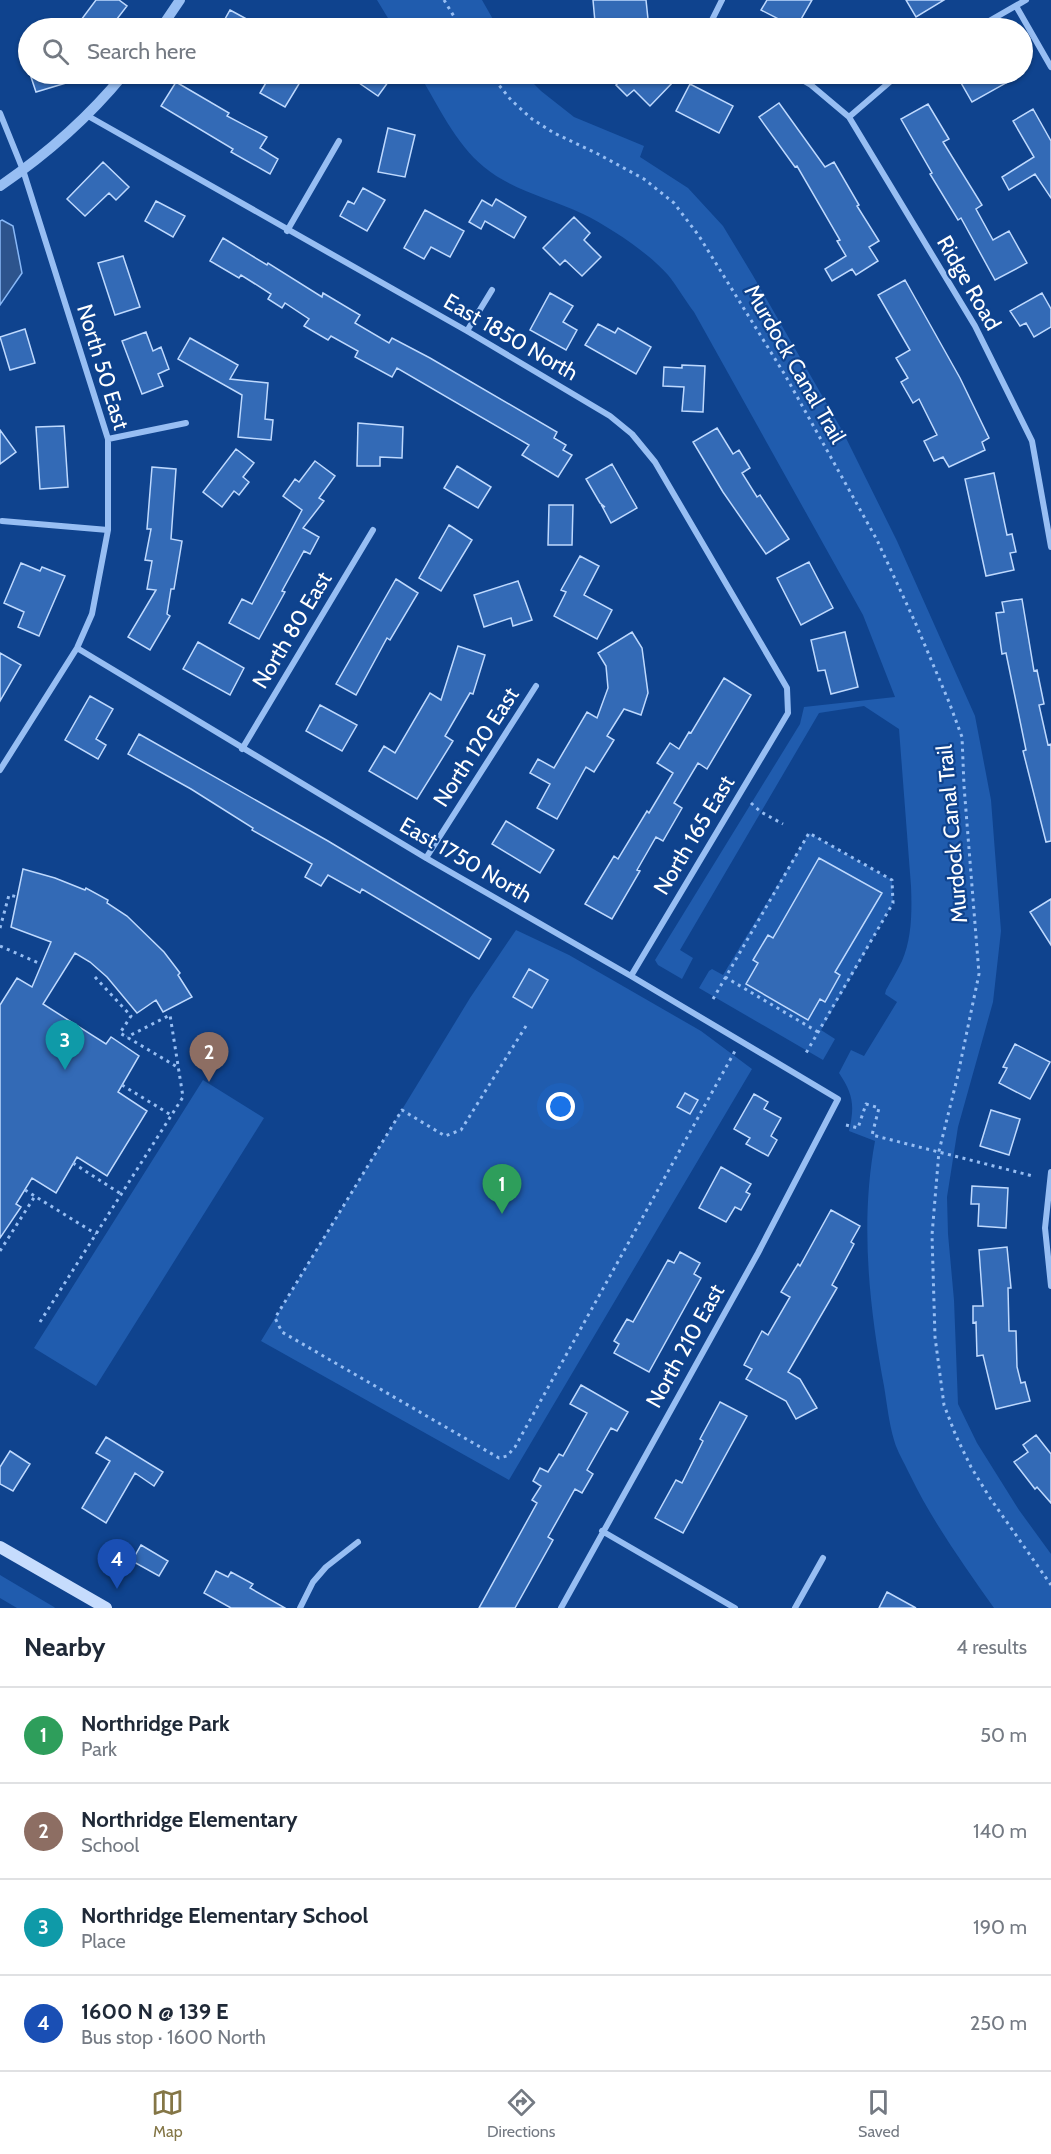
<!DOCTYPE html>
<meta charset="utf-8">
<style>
body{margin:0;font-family:Cabin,sans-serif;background:#f2f2f3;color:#1f2937}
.you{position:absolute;left:561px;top:1107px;width:21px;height:21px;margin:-15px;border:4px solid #fff;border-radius:50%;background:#1a73e8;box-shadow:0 0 0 9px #1a73e833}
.badge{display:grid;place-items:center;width:39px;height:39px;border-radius:50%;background:#847646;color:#fff;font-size:20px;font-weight:700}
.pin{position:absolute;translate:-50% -50px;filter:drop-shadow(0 2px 3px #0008)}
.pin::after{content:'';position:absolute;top:32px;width:21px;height:18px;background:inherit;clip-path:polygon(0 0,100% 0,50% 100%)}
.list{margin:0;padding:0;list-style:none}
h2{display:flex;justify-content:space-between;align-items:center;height:78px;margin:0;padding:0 24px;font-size:26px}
h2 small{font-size:20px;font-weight:400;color:#747a83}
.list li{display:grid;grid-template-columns:39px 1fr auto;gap:18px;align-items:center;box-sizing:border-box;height:96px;padding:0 24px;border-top:2px solid #e0e1e3}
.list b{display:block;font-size:22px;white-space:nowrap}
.list p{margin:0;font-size:20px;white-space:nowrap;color:#747a83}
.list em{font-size:20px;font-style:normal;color:#747a83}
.icon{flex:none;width:33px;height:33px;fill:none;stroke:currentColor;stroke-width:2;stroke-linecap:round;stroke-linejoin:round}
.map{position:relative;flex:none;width:1051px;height:1608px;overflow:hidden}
.search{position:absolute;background:#fff;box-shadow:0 2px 4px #0004;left:18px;right:18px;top:18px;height:66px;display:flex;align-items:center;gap:15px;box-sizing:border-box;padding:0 21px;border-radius:33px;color:#747a83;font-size:22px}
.sheet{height:462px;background:#fff}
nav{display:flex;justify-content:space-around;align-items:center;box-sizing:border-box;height:84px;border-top:2px solid #e0e1e3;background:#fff;font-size:16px;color:#747a83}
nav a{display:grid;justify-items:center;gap:3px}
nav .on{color:#847646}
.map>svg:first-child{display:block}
.green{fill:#205cae}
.water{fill:#2d548d;stroke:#88b8f7;stroke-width:1.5}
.building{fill:#336ab6;stroke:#bed9fe;stroke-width:1.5}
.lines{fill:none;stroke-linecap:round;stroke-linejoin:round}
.path{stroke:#97bef3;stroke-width:3;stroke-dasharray:3 4.5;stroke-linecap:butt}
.minor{stroke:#97bef3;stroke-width:6}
.tertiary{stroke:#97bef3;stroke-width:10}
.secondary{stroke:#c6dcfd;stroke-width:12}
.labels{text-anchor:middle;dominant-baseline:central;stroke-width:4.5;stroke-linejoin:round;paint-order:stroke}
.street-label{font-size:22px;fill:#fff;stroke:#0f438e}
</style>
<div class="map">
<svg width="1051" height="1608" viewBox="0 0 1051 1608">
<rect width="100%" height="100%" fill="#0f438e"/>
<!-- green -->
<path class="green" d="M377 0H482L498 28H394Z
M419 74H524L541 91 574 117 644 146 640 157 688 188 723 226 752 274 843 432 897 541 975 716 991 800 1001 931 993 1002 958 1127 947 1197 948 1234 954 1300 958 1404 977 1443 1019 1510 1051 1554V1608H994C963 1564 932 1521 909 1473 904 1462 897 1451 894 1440 889 1423 887 1404 884 1386 869 1306 860 1222 875 1141L849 1131C855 1105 853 1094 839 1073L851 1050 864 1056 897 1002 885 994 886 990C891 981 897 971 902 961 912 938 912 911 911 886L899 729 864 706 819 713 680 950 693 958 682 979 658 965 655 960 800 724 804 707 895 697 863 615 694 312C685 300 677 286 668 275 649 253 608 226 583 214 550 198 513 191 484 167 455 143 438 105 419 74Z
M809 833 892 880 893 903 821 1030 835 1039 823 1060 699 988 709 971 712 969 723 975Z
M516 930 569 955 701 1031 752 1069 509 1480 261 1341 470 998Z
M203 1080 264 1118 96 1386 34 1348Z
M0 1575 54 1607 55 1608H17L0 1598Z"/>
<!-- water -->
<path class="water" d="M2 220 13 226 22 273 0 305V221Z"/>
<!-- building -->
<path class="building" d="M96 0H119L127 6 110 28H93L81 20Z
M593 0H646L648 19 595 22Z
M767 0H812L796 28 761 10Z
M906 0H944L916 17Z
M230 10 263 28H220Z
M30 74H85L86 77 36 92Z
M271 74H305L285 107 260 93Z
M346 74H394L378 96Z
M628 74H668L675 80 650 106 634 90 627 96 616 85Z
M974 74H1022L972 102 960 81Z
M176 82 229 113 227 116 267 137 260 148 278 159 270 174 231 152 233 149 161 106Z
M690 84 733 106 719 133 676 111Z
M779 103 825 167 834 162 859 205 857 206 879 241 869 247 878 261 856 275 852 269 832 281 825 269 846 256 837 241 840 240 797 166 795 167 759 117Z
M928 104 949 139 943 142 982 205 976 209 993 240 1009 231 1027 263 995 280 961 218 958 220 930 174 932 173 901 119Z
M1033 109 1051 141V198L1035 174 1009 190 1002 177 1034 157 1013 121Z
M388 128 415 135 405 177 378 172Z
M103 162 129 187 116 200 109 193 85 216 67 199Z
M363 188 385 200 367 231 340 216 348 201 354 204Z
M496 199 526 217 514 238 485 221 481 229 469 222 482 200 492 206Z
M156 201 185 216 173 237 145 221Z
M425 210 464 231 450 257 431 247 424 259 404 248Z
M574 217 590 233 584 240 601 257 582 276 565 260 560 265 543 248Z
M223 238 267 265 268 263 322 297 323 293 360 315 355 323 389 343 392 338 430 358 557 432 554 438 566 445 563 450 572 455 558 477 522 455 529 445 397 368 392 377 355 357 358 351 331 336 328 340 304 326 309 319 285 303 282 308 268 299 271 294 241 275 239 278 210 261Z
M123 256 140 307 115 315 98 263Z
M905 280 960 378 989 438 982 442 985 450 949 467 943 457 934 461 924 441 937 435 919 399 913 403 901 382 908 378 896 358 910 350 878 295Z
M550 293 573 306 563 322 577 330 566 350 530 330Z
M1042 293 1051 309V327L1034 337 1026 323 1020 326 1010 311Z
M598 324 615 333 618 328 651 347 636 374 585 345Z
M25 329 35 363 10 370 0 337Z
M146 332 153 351 161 347 169 369 158 374 163 386 142 394 122 341Z
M190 338 238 365 230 379 268 383 265 419 273 420 271 440 238 437 242 395 178 359Z
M682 365 705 366 703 412 682 411 684 387 663 386 664 367 682 368Z
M358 423 403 427 402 458 380 457V466H357Z
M64 426 68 487 40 489 36 427Z
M717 428 733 454 739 450 750 468 742 473 757 497 760 495 789 539 766 554 723 492 693 442Z
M0 430 16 452 0 464Z
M236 449 254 463 243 477 249 482 239 495 234 491 222 507 203 492Z
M315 461 335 476 319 498 324 501 303 528 319 537 310 554 304 551 282 591 285 592 259 639 229 623 242 599 252 604 302 510 283 496 295 479 299 482Z
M612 464 637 508 611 523 602 506 605 507 600 503 586 479Z
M457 466 491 487 478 508 444 488Z
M152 467 176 469 171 539 182 541 174 589H171L167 614 170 616 150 650 128 637 156 590 147 589 152 561 145 560 151 529H147Z
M994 473 1007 535 1012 534 1016 552 1010 553 1014 570 986 576 965 479Z
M549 505H573L572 545H548Z
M449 525 472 540 441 591 419 578Z
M580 556 599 566 584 595 612 610 597 639 554 616 566 592 561 590Z
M809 562 833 608 801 625 777 578Z
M21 563 40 571 42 567 65 576 39 636 18 627 24 612 4 603Z
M396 579 418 593 390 640 387 638 356 695 336 684Z
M518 581 532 620 513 626 511 618 484 627 474 595Z
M1022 599 1034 671 1037 670 1044 704 1039 705 1048 745 1051 744V841L1046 842 1023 751 1026 750 1006 653 1002 654 996 613 1004 612 1002 602Z
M632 632 642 648 648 693 641 715 624 709 607 736 614 740 594 772 586 767 557 819 537 808 550 784 530 773 538 759 554 768 587 712 597 718 608 688 606 666 598 653Z
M845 632 858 687 831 694 825 670 818 671 811 640Z
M198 642 244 668 230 695 183 669Z
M458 646 485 655 473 694 470 693 445 736 453 741 417 799 369 771 384 746 395 753 430 693 441 700Z
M0 653 21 665 0 701Z
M724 678 751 695 707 769 698 763 674 803 682 808 663 841 656 837 637 870 640 871 612 919 585 904 614 856 618 859 647 811 649 813 673 773 657 763 670 743 679 749 689 732 691 733Z
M90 696 113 709 96 739 106 745 98 759 65 740Z
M320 705 357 725 342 751 306 731Z
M139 734 328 841 491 939 479 959 362 889 360 893 328 875 321 886 305 877 312 864 252 830 253 828 191 789 128 754Z
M506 821 554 850 540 873 492 844Z
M819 858 882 893 835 972 840 975 825 1002 820 999 808 1020 746 984 758 963 753 960 768 935 773 938Z
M23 869 55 878 85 890 86 888 108 900 107 903 127 916 164 952 180 973 178 975 192 997 163 1012 156 1000 137 1013 107 977 90 962 75 953 43 1004 106 1044 111 1037 139 1056 118 1092 147 1111 107 1176 77 1157 56 1193 32 1178 16 1204 21 1207 0 1238V1005L17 978 32 987 51 942 11 927Z
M1051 899V945L1030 912Z
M529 969 548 980 532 1008 513 997Z
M1015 1044 1050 1062 1030 1099 999 1083 1007 1068 1003 1067Z
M685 1093 698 1100 690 1114 677 1107Z
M754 1094 768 1102 764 1109 781 1118 771 1136 777 1140 768 1156 746 1144 750 1138 734 1129Z
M991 1110 1020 1119 1009 1155 980 1146Z
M721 1167 751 1184 746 1192 750 1194 741 1210 735 1207 726 1222 699 1208Z
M972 1186 1008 1188 1006 1228 978 1226 979 1204H971Z
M831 1210 860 1226 851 1242 854 1244 832 1285 837 1288 788 1372 800 1379 817 1408 796 1419 786 1401 746 1379 752 1369 744 1365 762 1331 768 1335 790 1297 781 1292 798 1264 800 1266Z
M1007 1247 1011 1288H1008L1009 1331H1016L1017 1367 1021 1383 1025 1382 1030 1401 996 1409 983 1355 977 1356 976 1322 973 1323V1306H983L979 1250Z
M680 1252 700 1263 694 1274 701 1278 649 1372 614 1353 619 1344 614 1341 627 1319 633 1322 668 1260 674 1263Z
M581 1385 628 1412 617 1431 611 1428 587 1470 593 1474 582 1493 575 1489 548 1537 553 1540 515 1608H479L537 1503 532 1500 541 1486 533 1481 540 1468 548 1472 559 1454 563 1456 587 1413 570 1404Z
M720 1402 747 1416 683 1533 655 1518 676 1480 682 1483 703 1441 700 1439Z
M1036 1435 1051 1454V1503L1037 1487 1035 1489 1014 1462 1028 1452 1023 1445Z
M106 1437 163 1472 154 1486 135 1473 106 1523 82 1508 110 1461 96 1453Z
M10 1451 30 1464 13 1491 0 1484V1467Z
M141 1545 168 1561 159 1576 132 1561Z
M216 1571 228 1577 231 1572 253 1584 250 1588 285 1608H231L204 1593Z
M887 1592 916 1608H879Z"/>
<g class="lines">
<!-- path -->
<path class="path" d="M444 0 461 28
M490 74 511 100 532 119 554 133 598 154 644 179 674 203 699 236 785 375 877 540 915 622 949 702 962 737 964 786 979 974 957 1079 939 1151 932 1235 935 1337 944 1405 956 1436 971 1467 990 1498 1051 1585
M751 803 761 812 783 824
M0 928 9 895 18 897
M0 946 41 964
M95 977 131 1016 120 1033 179 1068
M725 977 818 1032
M713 999 809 833 892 880 893 903 806 1053
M526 1026 461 1130 445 1136 402 1110 275 1318 282 1332 499 1458 507 1456 515 1447 735 1051
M122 1085 171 1115
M846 1125 858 1128 866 1104 879 1108 872 1135 1033 1176
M73 1163 121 1194
M25 1190 96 1234
M0 1251 35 1196
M40 1322 183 1097 170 1015 127 1037"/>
<!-- minor -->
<path class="minor" d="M1016 6 1051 67
M708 28 722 0
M977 28 1026 0
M792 74 811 85 849 117 975 326 1032 441 1051 547
M0 113 23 170 108 439V530L92 614 77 648 0 770
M88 116 467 331 610 416 632 434 655 462 787 688 788 713 631 976
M849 117 899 74
M287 231 339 141
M467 331 492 290
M108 439 186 423
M2 521 108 530
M77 648 426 858 631 976 838 1099 758 1253 561 1608
M242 749 373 530
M426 858 536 686
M1051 1172 1045 1228 1051 1286
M602 1531 735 1608
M300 1608 313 1582 326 1567 358 1542
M795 1608 823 1558"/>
<!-- tertiary -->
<path class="tertiary" d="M161 28 180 0
M0 186C47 154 88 118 124 74"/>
<!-- secondary -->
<path class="secondary" d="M0 1547 106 1608"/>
</g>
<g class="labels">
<!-- street labels -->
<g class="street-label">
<text transform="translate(969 283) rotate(60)">Ridge Road</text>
<text transform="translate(511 337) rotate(30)">East 1850 North</text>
<text transform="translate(795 364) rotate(60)">Murdock Canal Trail</text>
<text transform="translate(103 367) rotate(73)">North 50 East</text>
<text transform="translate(292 630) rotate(-59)">North 80 East</text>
<text transform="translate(476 747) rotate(-57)">North 120 East</text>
<text transform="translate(952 834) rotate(-95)">Murdock Canal Trail</text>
<text transform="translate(694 835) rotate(-59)">North 165 East</text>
<text transform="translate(466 860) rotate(30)">East 1750 North</text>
<text transform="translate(685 1346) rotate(-61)">North 210 East</text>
</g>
</g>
</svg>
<div class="you"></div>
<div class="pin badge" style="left:502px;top:1214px;background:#2e9e5b">1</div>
<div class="pin badge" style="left:209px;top:1082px;background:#8d6e63">2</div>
<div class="pin badge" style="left:65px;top:1070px;background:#0f9aa8">3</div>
<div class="pin badge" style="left:117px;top:1589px;background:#1a4fb4">4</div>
<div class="search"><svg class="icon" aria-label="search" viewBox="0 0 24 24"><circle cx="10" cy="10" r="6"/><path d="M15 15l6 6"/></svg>Search here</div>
</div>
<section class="sheet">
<h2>Nearby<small>4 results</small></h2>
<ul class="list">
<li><span class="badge" style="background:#2e9e5b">1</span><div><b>Northridge Park</b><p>Park</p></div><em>50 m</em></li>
<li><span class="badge" style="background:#8d6e63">2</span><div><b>Northridge Elementary</b><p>School</p></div><em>140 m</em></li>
<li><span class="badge" style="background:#0f9aa8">3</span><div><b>Northridge Elementary School</b><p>Place</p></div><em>190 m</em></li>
<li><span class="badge" style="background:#1a4fb4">4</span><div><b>1600 N @ 139 E</b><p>Bus stop · 1600 North</p></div><em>250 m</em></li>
</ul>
</section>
<nav>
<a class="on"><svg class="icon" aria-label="map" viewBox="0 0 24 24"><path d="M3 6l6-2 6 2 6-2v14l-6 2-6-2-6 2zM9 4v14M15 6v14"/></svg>Map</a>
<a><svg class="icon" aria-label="directions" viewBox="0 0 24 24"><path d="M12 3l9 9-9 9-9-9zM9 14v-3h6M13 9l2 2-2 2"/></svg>Directions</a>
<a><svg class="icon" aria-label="saved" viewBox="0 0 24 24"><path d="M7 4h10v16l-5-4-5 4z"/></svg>Saved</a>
</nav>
